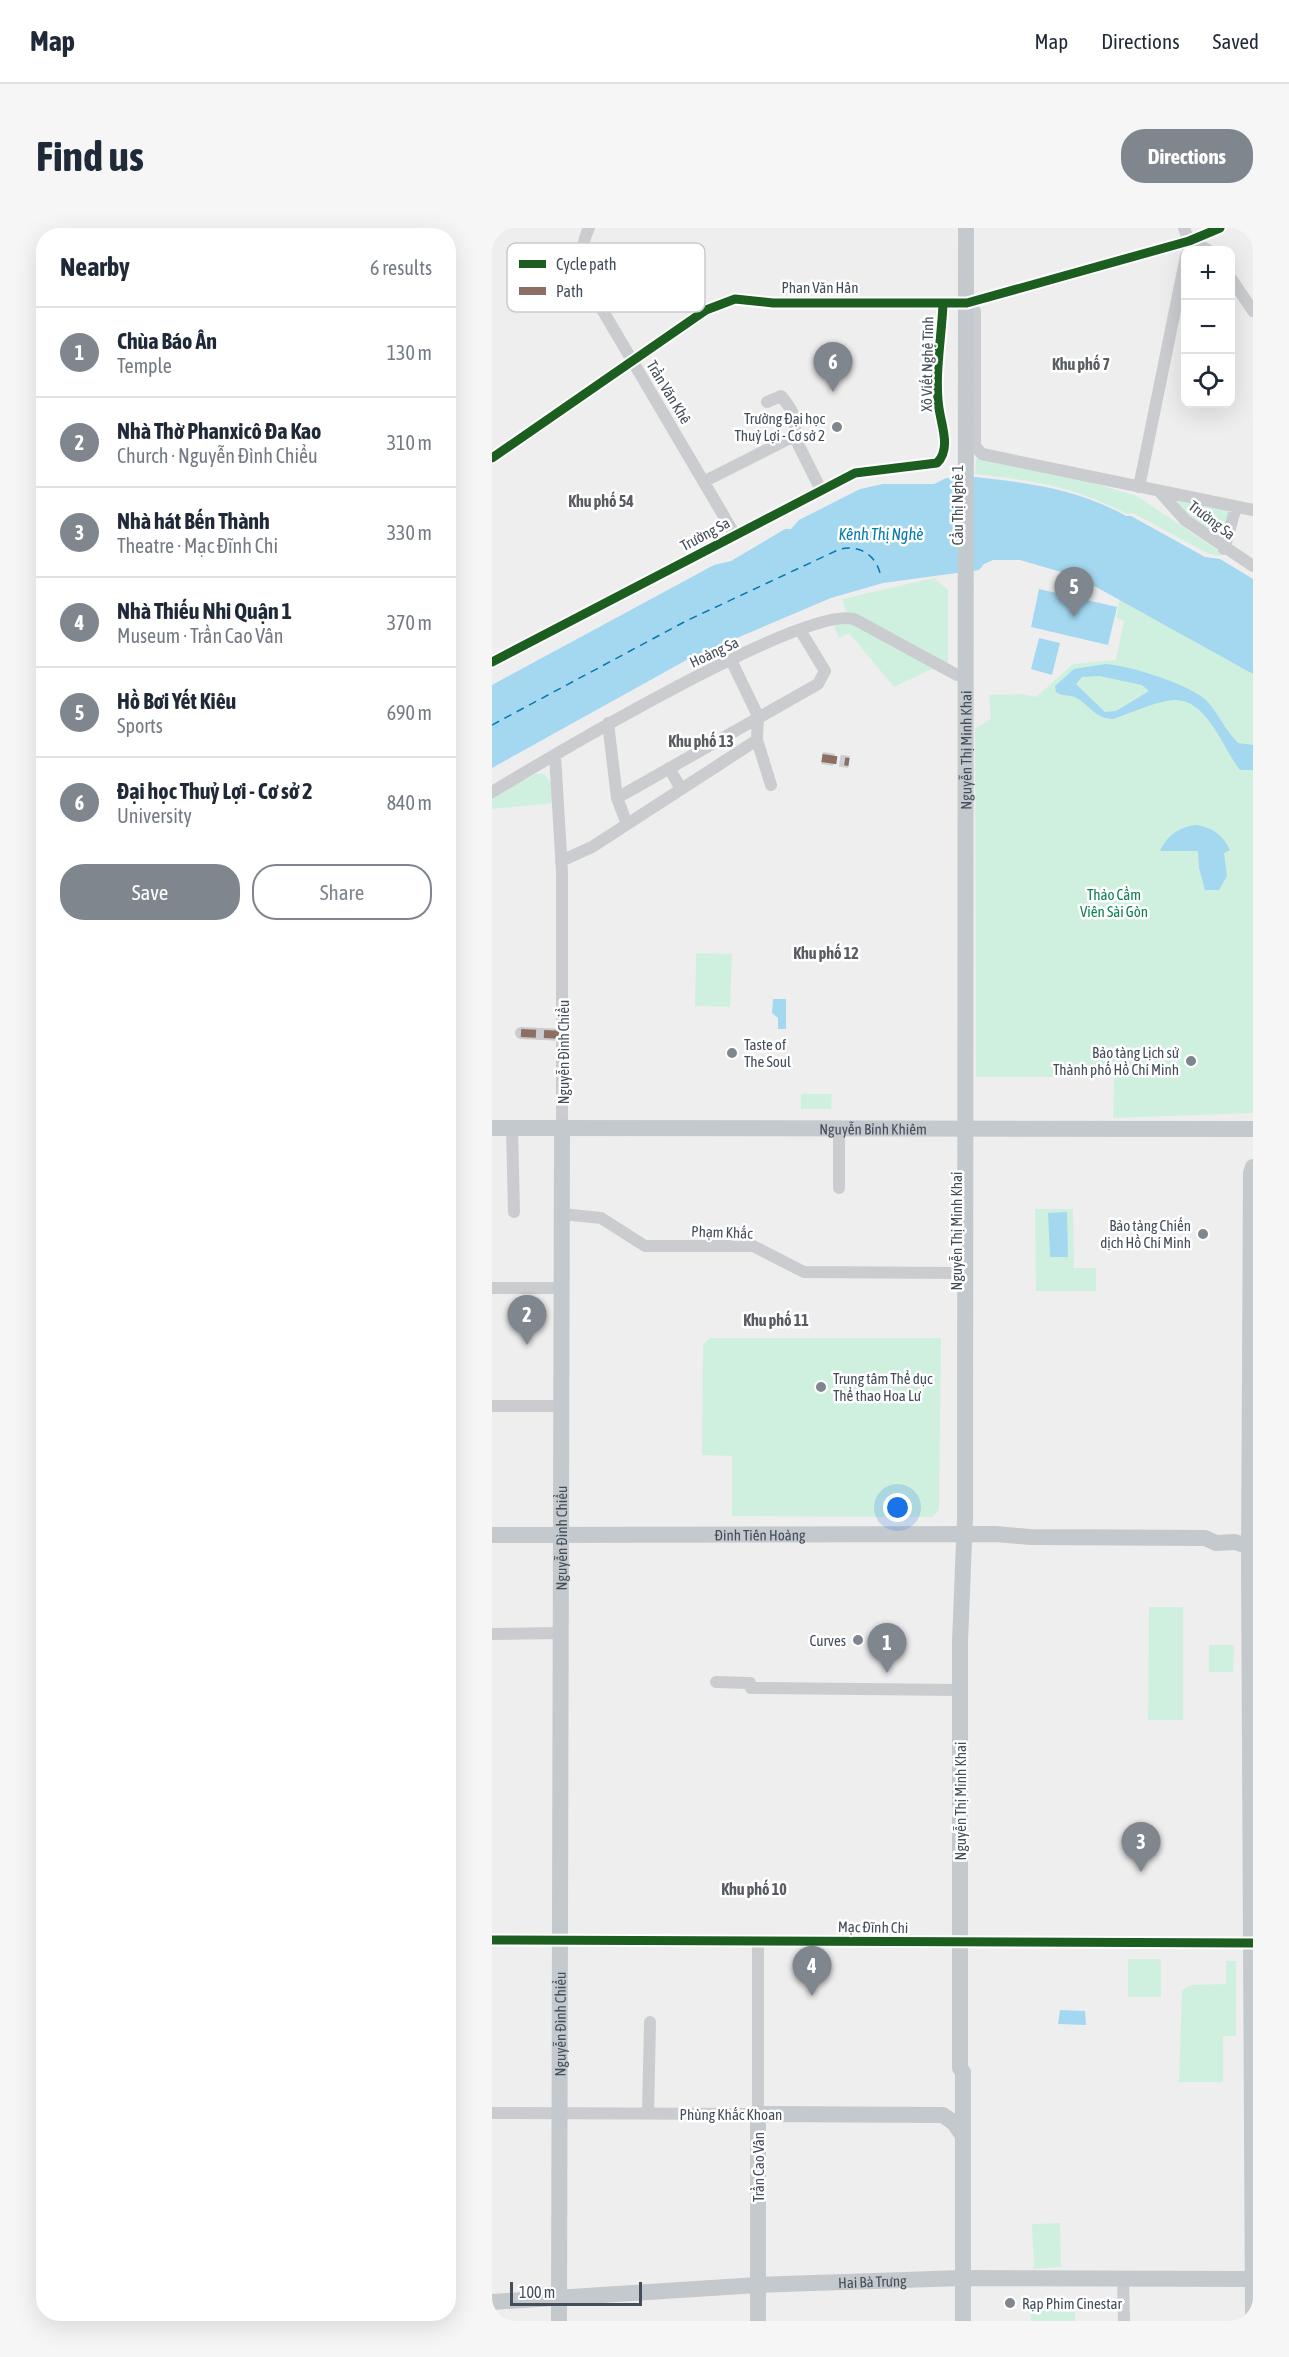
<!DOCTYPE html>
<meta charset="utf-8">
<style>
body{margin:0;font-family:"Asap Condensed",sans-serif;background:#f6f6f7;color:#1f2937}
.controls{position:absolute;right:18px;top:18px;display:grid;overflow:hidden;border-radius:12px;box-shadow:0 6px 24px #0002}
.controls button{width:54px;height:54px;display:grid;place-items:center;padding:0;border:0;border-bottom:2px solid #e0e1e3;background:#fff;color:#1f2937;font:30px sans-serif}
.scale{position:absolute;left:18px;bottom:15px;width:132px;box-sizing:border-box;padding-left:6px;border:3px solid #444e5b;border-top:0;font-size:16px;line-height:21px;white-space:nowrap;color:#444e5b;-webkit-text-stroke:4px #fff;paint-order:stroke}
.you{position:absolute;left:406px;top:1280px;width:21px;height:21px;margin:-15px;border:4px solid #fff;border-radius:50%;background:#1a73e8;box-shadow:0 0 0 9px #1a73e833}
.badge{display:grid;place-items:center;width:39px;height:39px;border-radius:50%;background:#80868e;color:#fff;font-size:20px;font-weight:700}
.pin{position:absolute;translate:-50% -50px;filter:drop-shadow(0 2px 3px #0008)}
.pin::after{content:'';position:absolute;top:32px;width:21px;height:18px;background:inherit;clip-path:polygon(0 0,100% 0,50% 100%)}
.list{margin:0;padding:0;list-style:none}
h2{display:flex;justify-content:space-between;align-items:center;height:78px;margin:0;padding:0 24px;font-size:26px}
h2 small{font-size:20px;font-weight:400;color:#747a83}
.list li{display:grid;grid-template-columns:39px 1fr auto;gap:18px;align-items:center;box-sizing:border-box;height:90px;padding:0 24px;border-top:2px solid #e0e1e3}
.list b{display:block;font-size:22px;white-space:nowrap}
.list p{margin:0;font-size:20px;white-space:nowrap;color:#747a83}
.list em{font-size:20px;font-style:normal;color:#747a83}
.actions{display:flex;gap:12px;padding:18px 24px}
.actions a{flex:1;padding:14px 0;border:2px solid #80868e;border-radius:24px;text-align:center;font-size:21px;color:#80868e}
.actions .main{background:#80868e;color:#fff}
.icon{flex:none;width:33px;height:33px;fill:none;stroke:currentColor;stroke-width:2;stroke-linecap:round;stroke-linejoin:round}
.map{position:relative;flex:none;width:761px;height:2093px;overflow:hidden;border-radius:24px}
header{display:flex;align-items:center;gap:36px;box-sizing:border-box;height:84px;padding:0 30px;background:#fff;border-bottom:2px solid #e0e1e3}
header strong{font-size:28px}
nav{display:flex;gap:33px;margin-inline-start:auto;font-size:21px}
.intro{display:flex;align-items:center;justify-content:space-between;box-sizing:border-box;height:144px;padding:0 36px}
h1{margin:0;font-size:42px}
.button{padding:15px 27px;border-radius:24px;background:#80868e;color:#fff;font-size:21px;font-weight:700}
main{display:flex;gap:36px;padding:0 36px}
aside{flex:1;background:#fff;border-radius:24px;box-shadow:0 6px 24px #0002}
.map>svg:first-child{display:block}
.green{fill:#d0f0df}
.water{fill:#a3d8f0;fill-rule:evenodd}
.lines{fill:none;stroke-linecap:round;stroke-linejoin:round}
.ferry{stroke:#047aae;stroke-width:1.5;stroke-dasharray:8 6;stroke-linecap:butt}
.minor-tunnel{stroke:#cdced1;stroke-width:12;stroke-dasharray:12 6;stroke-linecap:butt}
.minor{stroke:#cacccf;stroke-width:12}
.major{stroke:#c4c9cd;stroke-width:16}
.quiet{stroke:#8d6e63;stroke-width:8;stroke-dasharray:15 8;stroke-linecap:butt}
.cycleway-casing{stroke:#fff;stroke-width:13}
.cycleway{stroke:#1b5e20;stroke-width:9}
.poi-dot{fill:#80868e;stroke:#fff;stroke-width:2}
.labels{text-anchor:middle;dominant-baseline:central;stroke-width:5;stroke-linejoin:round;paint-order:stroke}
.street-label{font-size:15px;fill:#444e5b;stroke:#fff}
.poi-label{font-size:15px;fill:#444e5b;stroke:#fff;text-anchor:end}
.park-label{font-size:15px;fill:#118054;stroke:#fff}
.neighbourhood-label{font-size:16px;font-weight:bold;fill:#595c62;stroke:#fff}
.water-label{font-size:16px;font-style:italic;fill:#047aae;stroke:#fff}
.key{fill:#fff;stroke:#c7cace;stroke-width:1.5}
.key-label{font-size:16px;fill:#444e5b}
</style>
<header>
<strong>Map</strong>
<nav><a>Map</a><a>Directions</a><a>Saved</a></nav>
</header>
<div class="intro"><h1>Find us</h1><a class="button">Directions</a></div>
<main>
<aside>
<h2>Nearby<small>6 results</small></h2>
<ul class="list">
<li><span class="badge">1</span><div><b>Chùa Báo Ân</b><p>Temple</p></div><em>130 m</em></li>
<li><span class="badge">2</span><div><b>Nhà Thờ Phanxicô Đa Kao</b><p>Church · Nguyễn Đình Chiểu</p></div><em>310 m</em></li>
<li><span class="badge">3</span><div><b>Nhà hát Bến Thành</b><p>Theatre · Mạc Đĩnh Chi</p></div><em>330 m</em></li>
<li><span class="badge">4</span><div><b>Nhà Thiếu Nhi Quận 1</b><p>Museum · Trần Cao Vân</p></div><em>370 m</em></li>
<li><span class="badge">5</span><div><b>Hồ Bơi Yết Kiêu</b><p>Sports</p></div><em>690 m</em></li>
<li><span class="badge">6</span><div><b>Đại học Thuỷ Lợi - Cơ sở 2</b><p>University</p></div><em>840 m</em></li>
</ul>
<div class="actions"><a class="main">Save</a><a>Share</a></div>
</aside>
<div class="map">
<svg width="761" height="2093" viewBox="0 0 761 2093">
<rect width="100%" height="100%" fill="#efeeee"/>
<!-- green -->
<path class="green" d="M484 230 574 247 645 268 730 325 729 328 715 325 641 285 635 286C581 258 543 253 483 246Z
M683 270 738 282 730 312 682 278Z
M442 350 456 362V436L354 383 350 371Z
M628 371 761 446V885L621 890 622 849H484L483 501 499 491 497 467 531 466 544 469 581 436 624 432 632 393 624 389Z
M358 392 444 439 402 459 357 405 347 410 342 398Z
M43 546H52L62 558V575L0 581V570Z
M204 725 240 726 238 779 203 778Z
M309 866H340L339 881H309Z
M543 981H581L582 1040H604V1063H544Z
M218 1110H449L447 1282 440 1289 240 1288V1228L210 1227 211 1117Z
M657 1379H691V1492H656Z
M717 1417H742L741 1444H717Z
M636 1731H669V1769H636Z
M734 1733H744V1808H731V1854H687L690 1762 699 1757 734 1756Z
M568 1995 569 2039 542 2041 540 1996Z
M583 2079V2093H539L538 2080Z"/>
<!-- water -->
<path class="water" d="M484 249C538 255 586 261 634 288H639L713 329 728 331 761 351V446L586 349 528 332H501L492 336 487 342 391 355 339 370 200 429 0 540V457L222 337 239 333 293 301H299L307 292 368 261 391 256H442L454 250Z
M547 361 625 379 616 417 539 399Z
M547 410 568 415 560 447 539 441Z
M613 436C637 437 700 457 716 474 727 487 734 503 746 515L761 517V542H748C729 518 713 464 675 473 657 476 639 485 621 491 603 491 597 476 583 469 576 466 570 469 564 464L563 458 582 441ZM607 448 650 457 657 463 624 483 613 484 584 456 590 449Z
M704 597C720 599 731 607 738 622L732 625 735 648 727 662H713L707 640 706 623H668C675 607 687 599 704 597Z
M281 771H294V801H286V790L280 785Z
M575 984 576 1029H558L556 985Z
M568 1782 593 1783 594 1797 566 1796Z"/>
<g class="lines">
<!-- ferry -->
<path class="ferry" d="M0 497 194 393 348 321C367 317 383 326 388 345"/>
<!-- minor-tunnel -->
<path class="minor-tunnel" d="M330 530 357 534"/>
<!-- minor -->
<path class="minor" d="M97 0C87 19 91 42 98 61L243 307
M692 0 697 13
M697 13 716 22
M738 49 761 83
M475 75 483 83V218L490 226 761 282
M275 174 289 168C300 181 306 191 302 208
M0 230 214 82 243 71 281 75H475L697 13 728 0
M213 253 302 208 329 262
M647 259 694 28
M667 263 693 292 761 338
M732 321 744 279
M239 432 266 488 265 512 279 557
M0 434 363 245 445 235C458 222 451 202 448 186 441 152 450 109 451 75
M116 495 125 570 135 596
M63 527 70 644V899
M177 540 189 561
M0 564C50 534 321 371 364 392L465 447
M125 570 326 456 333 443 308 402
M69 633 100 619 265 512
M29 805 71 807
M20 899 22 984
M347 900V960
M70 986 109 990 153 1018H261L312 1044 464 1045
M0 1060H70
M0 1178H69
M0 1406 69 1405
M224 1454 258 1455 259 1460 468 1462
M0 1712 761 1715
M0 1885 266 1886V1713
M156 1886 158 1794
M631 2050 632 2093"/>
<!-- major -->
<g class="major">
<path id="s1" d="M0 900 761 901"/>
<path d="M761 939 759 945 757 1334 761 2089"/>
<path id="s2" d="M0 1307 503 1306 538 1309 713 1310 724 1315 743 1314 761 1320"/>
<path id="s3" d="M0 2074 266 2057 471 2050 761 2051"/>
<path id="s4" d="M67 2093 70 899"/>
<path d="M266 2093V1886L451 1887 462 1895 469 1905"/>
<path id="s5" d="M471 2093V1844L468 1840V1414L473 1289 474 0"/>
</g>
<!-- quiet -->
<path class="quiet" d="M330 530 357 534
M29 805 71 807"/>
<defs>
<path id="cycleway" d="M0 230 214 82 243 71 281 75H475L697 13 728 0
M0 434 363 245 445 235C458 222 451 202 448 186 441 152 450 109 451 75
M0 1712 761 1715"/>
</defs>
<!-- cycleway casing -->
<use href="#cycleway" class="cycleway-casing"/>
<!-- cycleway -->
<use href="#cycleway" class="cycleway"/>
</g>
<!-- markers -->
<g class="poi-dot">
<circle cx="345" cy="199" r="6"/>
<circle cx="240" cy="825" r="6"/>
<circle cx="699" cy="833" r="6"/>
<circle cx="711" cy="1006" r="6"/>
<circle cx="329" cy="1159" r="6"/>
<circle cx="366" cy="1412" r="6"/>
<circle cx="518" cy="2075" r="6"/>
</g>
<g class="labels">
<!-- street labels -->
<g class="street-label">
<text x="328" y="59">Phan Văn Hân</text>
<text transform="translate(435 136) rotate(-89)">Xô Viết Nghệ Tĩnh</text>
<text transform="translate(177 164) rotate(59)">Trần Văn Khê</text>
<text transform="translate(465 277) rotate(-90)">Cầu Thị Nghè 1</text>
<text transform="translate(720 292) rotate(37)">Trường Sa</text>
<text transform="translate(213 306) rotate(-28)">Trường Sa</text>
<text transform="translate(222 424) rotate(-25)">Hoàng Sa</text>
<text stroke="none"><textPath href="#s5" startOffset="1572">Nguyễn Thị Minh Khai</textPath></text>
<text transform="translate(71 824) rotate(-90)">Nguyễn Đình Chiểu</text>
<text stroke="none"><textPath href="#s1" startOffset="381">Nguyễn Bỉnh Khiêm</textPath></text>
<text transform="translate(464 1003) rotate(-90)">Nguyễn Thị Minh Khai</text>
<text transform="translate(230 1004) rotate(2)">Phạm Khắc</text>
<text stroke="none"><textPath href="#s2" startOffset="268">Đinh Tiên Hoàng</textPath></text>
<text stroke="none"><textPath href="#s4" startOffset="783">Nguyễn Đình Chiểu</textPath></text>
<text transform="translate(468 1573) rotate(-90)">Nguyễn Thị Minh Khai</text>
<text transform="translate(381 1699) rotate(1)">Mạc Đĩnh Chi</text>
<text stroke="none"><textPath href="#s4" startOffset="297">Nguyễn Đình Chiểu</textPath></text>
<text x="239" y="1886">Phùng Khắc Khoan</text>
<text transform="translate(266 1939) rotate(-90)">Trần Cao Vân</text>
<text stroke="none"><textPath href="#s3" startOffset="381">Hai Bà Trưng</textPath></text>
</g>
<!-- poi labels -->
<g class="poi-label">
<text x="333" y="190">Trường Đại học<tspan x="333" dy="17">Thuỷ Lợi - Cơ sở 2</tspan></text>
<text x="252" y="816" text-anchor="start">Taste of<tspan x="252" dy="17">The Soul</tspan></text>
<text x="687" y="824">Bảo tàng Lịch sử<tspan x="687" dy="17">Thành phố Hồ Chí Minh</tspan></text>
<text x="699" y="997">Bảo tàng Chiến<tspan x="699" dy="17">dịch Hồ Chí Minh</tspan></text>
<text x="341" y="1150" text-anchor="start">Trung tâm Thể dục<tspan x="341" dy="17">Thể thao Hoa Lư</tspan></text>
<text x="354" y="1412">Curves</text>
<text x="530" y="2075" text-anchor="start">Rạp Phim Cinestar</text>
</g>
<!-- park labels -->
<g class="park-label">
<text x="622" y="666">Thảo Cầm<tspan x="622" dy="17">Viên Sài Gòn</tspan></text>
</g>
<!-- neighbourhood labels -->
<g class="neighbourhood-label">
<text x="589" y="136">Khu phố 7</text>
<text x="109" y="273">Khu phố 54</text>
<text x="209" y="513">Khu phố 13</text>
<text x="334" y="725">Khu phố 12</text>
<text x="284" y="1092">Khu phố 11</text>
<text x="262" y="1661">Khu phố 10</text>
</g>
<!-- water labels -->
<g class="water-label">
<text x="389" y="306">Kênh Thị Nghè</text>
</g>
</g>
<!-- legend -->
<rect x="15" y="15" width="198" height="69" rx="9" class="key"/>
<rect x="27" y="32" width="27" height="8" fill="#1b5e20"/>
<rect x="27" y="59" width="27" height="8" fill="#8d6e63"/>
<g class="key-label">
<text x="64" y="42">Cycle path</text>
<text x="64" y="69">Path</text>
</g>
</svg>
<div class="controls">
<button>+</button>
<button>−</button>
<button><svg class="icon" aria-label="locate" viewBox="0 0 24 24"><circle cx="12" cy="12" r="6"/><path d="M12 2v4M12 18v4M2 12h4M18 12h4"/></svg></button>
</div>
<div class="scale">100 m</div>
<div class="you"></div>
<div class="pin badge" style="left:395px;top:1445px">1</div>
<div class="pin badge" style="left:35px;top:1117px">2</div>
<div class="pin badge" style="left:649px;top:1644px">3</div>
<div class="pin badge" style="left:320px;top:1768px">4</div>
<div class="pin badge" style="left:582px;top:389px">5</div>
<div class="pin badge" style="left:341px;top:164px">6</div>
</div>
</main>
